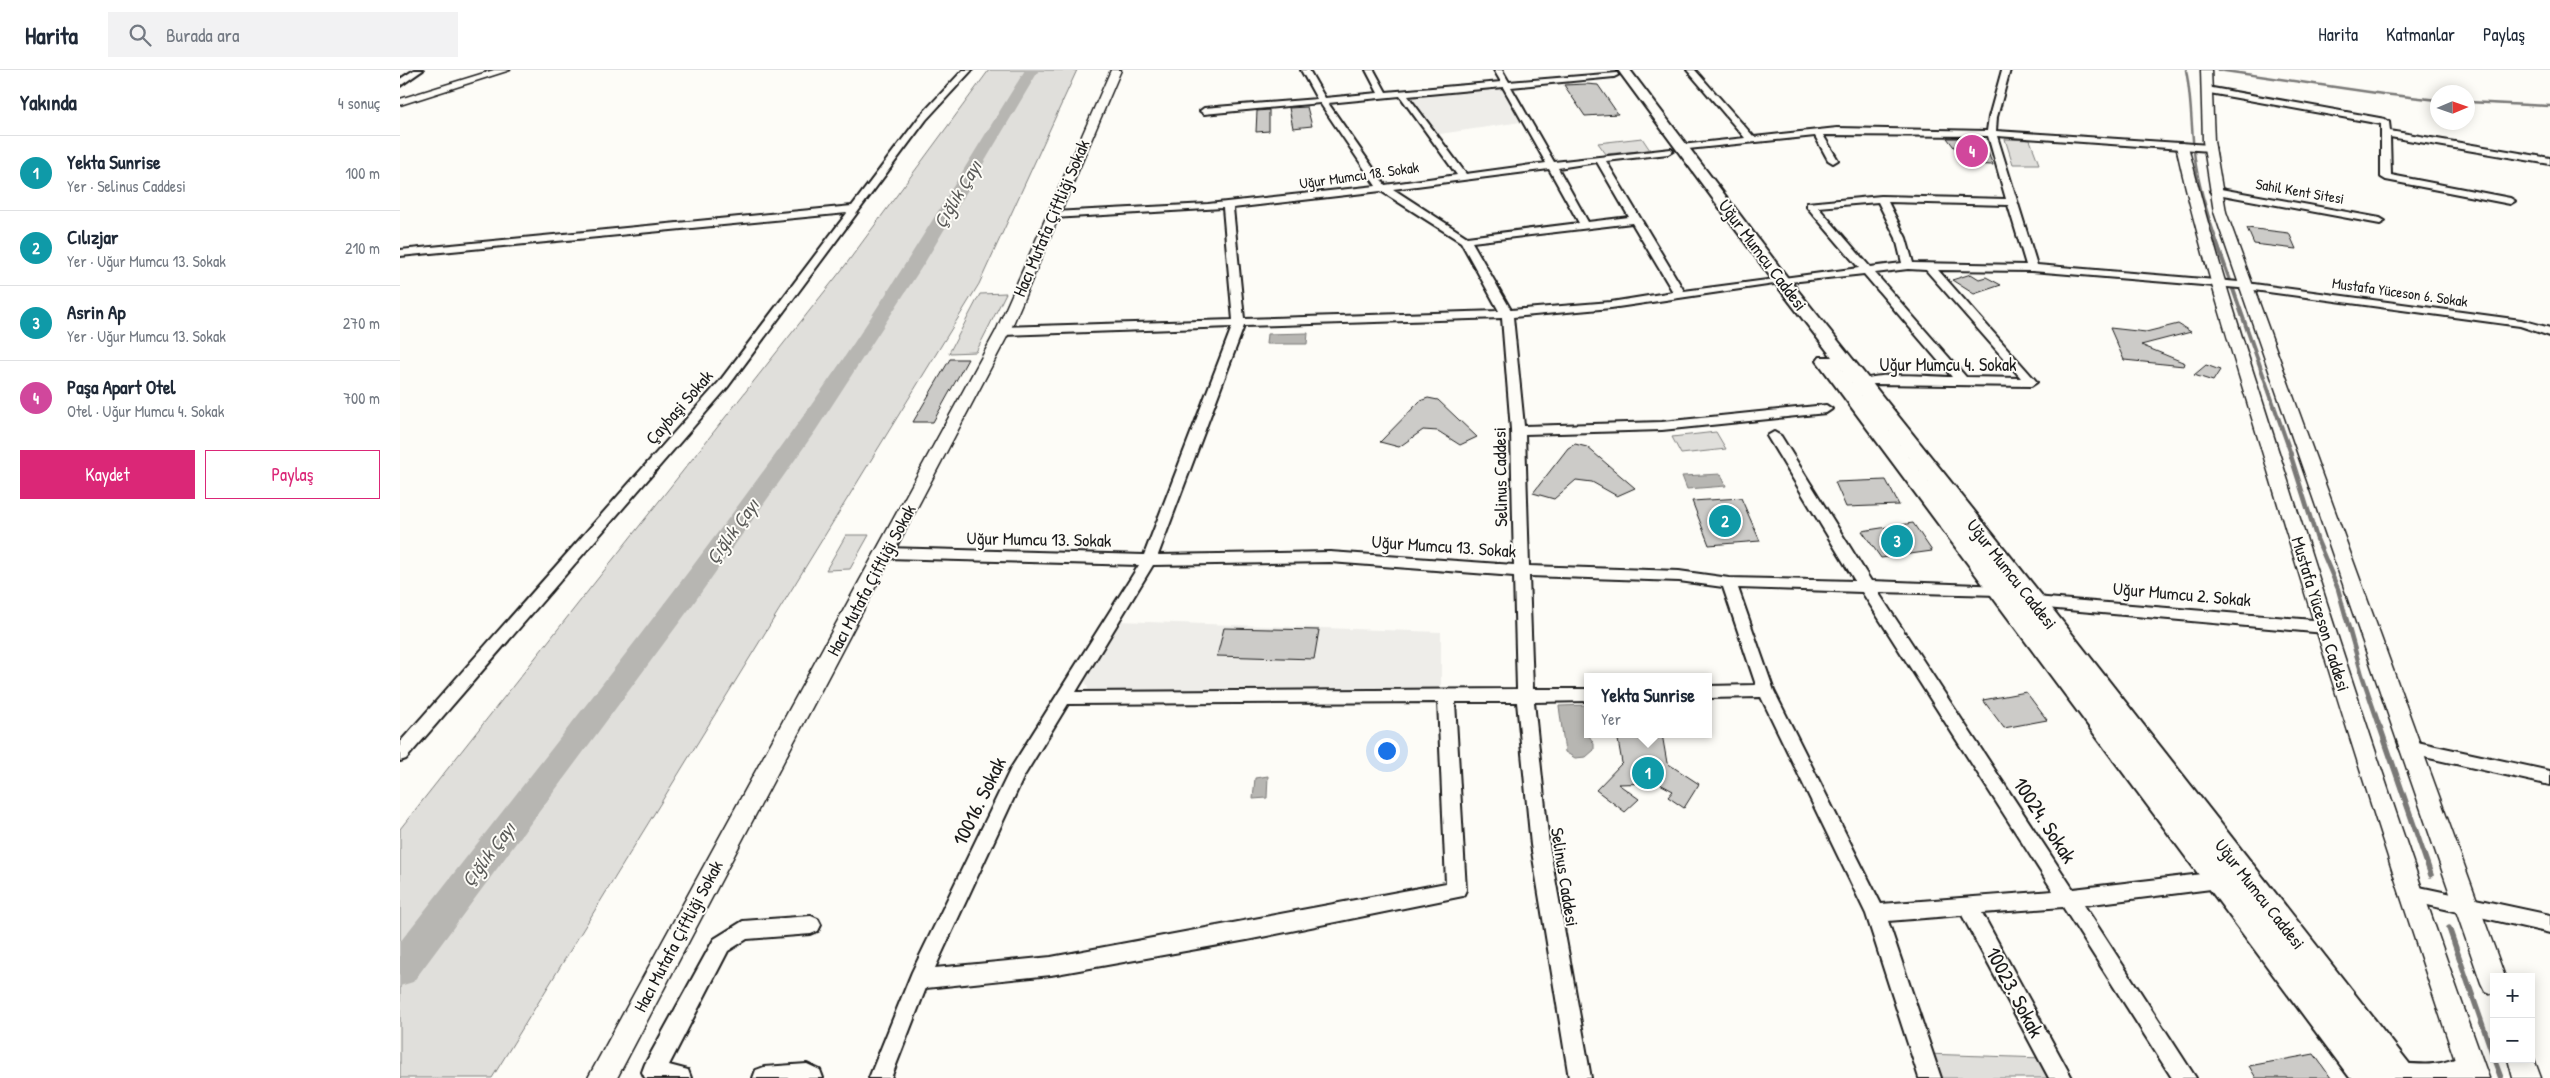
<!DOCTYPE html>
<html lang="tr">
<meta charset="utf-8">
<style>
body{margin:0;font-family:"Patrick Hand",sans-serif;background:#f2f2f3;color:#1f2937}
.controls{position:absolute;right:15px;bottom:15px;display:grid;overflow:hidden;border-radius:0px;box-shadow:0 2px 12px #0003}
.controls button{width:45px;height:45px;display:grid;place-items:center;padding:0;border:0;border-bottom:1px solid #e0e1e3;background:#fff;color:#1f2937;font:25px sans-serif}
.compass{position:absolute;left:2030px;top:15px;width:45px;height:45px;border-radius:50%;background:#fff;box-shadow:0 2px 12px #0003;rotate:88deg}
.you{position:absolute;left:986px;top:680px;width:18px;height:18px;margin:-12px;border:4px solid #fff;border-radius:50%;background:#1a73e8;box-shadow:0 0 0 8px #1a73e833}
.badge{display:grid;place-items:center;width:32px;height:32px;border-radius:50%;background:#db2777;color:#fff;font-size:16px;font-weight:700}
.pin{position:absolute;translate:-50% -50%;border:2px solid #fff;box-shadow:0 1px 5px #0006}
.popup{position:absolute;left:1184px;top:603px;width:128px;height:65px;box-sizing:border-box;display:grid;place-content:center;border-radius:0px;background:#fff;filter:drop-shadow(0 1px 4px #0005);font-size:16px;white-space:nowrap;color:#747a83}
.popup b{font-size:19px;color:#1f2937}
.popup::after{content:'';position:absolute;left:50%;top:100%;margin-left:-10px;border:10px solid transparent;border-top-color:#fff}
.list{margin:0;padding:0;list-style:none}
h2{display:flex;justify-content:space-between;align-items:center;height:65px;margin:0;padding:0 20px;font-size:21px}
h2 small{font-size:16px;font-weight:400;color:#747a83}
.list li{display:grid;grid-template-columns:32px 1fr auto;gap:15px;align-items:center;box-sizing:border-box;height:75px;padding:0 20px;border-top:1px solid #e0e1e3}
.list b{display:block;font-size:19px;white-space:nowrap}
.list p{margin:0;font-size:16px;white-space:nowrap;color:#747a83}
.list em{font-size:16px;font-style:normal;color:#747a83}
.actions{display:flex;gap:10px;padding:15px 20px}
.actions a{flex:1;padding:11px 0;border:1px solid #db2777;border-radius:0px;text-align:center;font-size:18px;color:#db2777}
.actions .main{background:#db2777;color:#fff}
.icon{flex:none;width:28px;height:28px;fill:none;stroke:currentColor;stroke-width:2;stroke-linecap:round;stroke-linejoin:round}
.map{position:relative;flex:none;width:2150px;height:1008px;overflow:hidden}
header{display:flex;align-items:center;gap:30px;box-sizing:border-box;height:70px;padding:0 25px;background:#fff;border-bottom:1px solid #e0e1e3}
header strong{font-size:24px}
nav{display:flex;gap:28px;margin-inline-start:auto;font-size:18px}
.search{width:350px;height:45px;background:#f2f2f3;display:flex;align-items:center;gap:12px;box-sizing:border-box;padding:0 18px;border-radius:0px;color:#747a83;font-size:19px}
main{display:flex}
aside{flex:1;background:#fff}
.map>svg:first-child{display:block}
.built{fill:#eeede9}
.green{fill:#e0dfdb;stroke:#7e7e7c}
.water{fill:#b7b6b2;stroke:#797876}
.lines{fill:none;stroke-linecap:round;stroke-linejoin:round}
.stream-far3{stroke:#797876;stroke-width:2.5}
.stream-far2{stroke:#797876;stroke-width:4}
.stream-far1{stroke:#797876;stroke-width:4.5}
.stream{stroke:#797876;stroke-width:5.5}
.river{fill:#b7b6b2;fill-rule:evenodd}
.building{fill:#cccbc8;stroke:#1c1c1c}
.minor-casing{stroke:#1c1c1c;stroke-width:4}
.tertiary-casing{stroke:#1c1c1c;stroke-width:3}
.secondary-casing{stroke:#1c1c1c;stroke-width:4}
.minor{fill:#fdfcf7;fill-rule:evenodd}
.tertiary{fill:#fdfcf7;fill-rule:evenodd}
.secondary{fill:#fdfcf7;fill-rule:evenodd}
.labels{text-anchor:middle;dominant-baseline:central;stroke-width:4;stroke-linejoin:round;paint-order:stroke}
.far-street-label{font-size:15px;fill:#1c1c1c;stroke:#fdfcf7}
.street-label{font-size:18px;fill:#1c1c1c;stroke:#fdfcf7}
.water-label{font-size:19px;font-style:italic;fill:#5a5a58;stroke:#fdfcf7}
.near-street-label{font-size:21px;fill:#1c1c1c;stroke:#fdfcf7}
</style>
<header>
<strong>Harita</strong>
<div class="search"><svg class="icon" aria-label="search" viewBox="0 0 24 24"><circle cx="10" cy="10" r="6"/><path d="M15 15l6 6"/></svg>Burada ara</div>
<nav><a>Harita</a><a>Katmanlar</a><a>Paylaş</a></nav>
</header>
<main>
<aside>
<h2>Yakında<small>4 sonuç</small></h2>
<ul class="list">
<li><span class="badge" style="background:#0f9aa8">1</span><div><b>Yekta Sunrise</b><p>Yer · Selinus Caddesi</p></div><em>100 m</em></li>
<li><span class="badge" style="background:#0f9aa8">2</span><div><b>Cılızjar</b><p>Yer · Uğur Mumcu 13. Sokak</p></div><em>210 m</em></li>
<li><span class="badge" style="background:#0f9aa8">3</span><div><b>Asrin Ap</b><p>Yer · Uğur Mumcu 13. Sokak</p></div><em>270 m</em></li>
<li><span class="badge" style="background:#d1479c">4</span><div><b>Paşa Apart Otel</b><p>Otel · Uğur Mumcu 4. Sokak</p></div><em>700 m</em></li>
</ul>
<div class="actions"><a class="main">Kaydet</a><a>Paylaş</a></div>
</aside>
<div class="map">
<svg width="2150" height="1008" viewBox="0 0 2150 1008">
<rect width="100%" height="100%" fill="#fdfcf7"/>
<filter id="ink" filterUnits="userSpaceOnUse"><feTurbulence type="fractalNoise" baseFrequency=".02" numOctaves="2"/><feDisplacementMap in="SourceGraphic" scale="10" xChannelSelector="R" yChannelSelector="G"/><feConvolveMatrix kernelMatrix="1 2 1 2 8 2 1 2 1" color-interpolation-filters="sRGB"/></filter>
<g filter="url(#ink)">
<!-- built -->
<path class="built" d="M1101 16 1121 52 1033 65 1003 25Z
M719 551 1041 562V619L689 621 685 610Z"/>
<!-- green -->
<path class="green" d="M589 0H677L579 214 92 1008H0V759L444 197Z
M1242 68 1250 80 1206 84 1198 73Z
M1605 69 1630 70 1639 94H1613Z
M606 223 576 282 549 283 580 224Z
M1316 362 1326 379 1281 384 1272 367Z
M446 465H469L450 499 426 500Z
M1525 984 1643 988 1654 1008H1533Z"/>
<!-- water -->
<path class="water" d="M908 263 907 274H866L867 264Z
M1321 404 1326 416 1287 419 1282 406Z
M1188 635V664L1194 674V680L1186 687 1175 688 1165 682 1159 636Z
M868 706 867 728 853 729 855 708Z"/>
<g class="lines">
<!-- stream-far3 -->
<path class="stream-far3" d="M1786 0C1792 30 1791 60 1795 90 1799 117 1807 143 1816 169
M1818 0 1983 24 2038 30
M2068 32 2150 36"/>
<!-- stream-far2 -->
<path class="stream-far2" d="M1815 168 1891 384"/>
<!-- stream-far1 -->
<path class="stream-far1" d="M1890 383 1917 469 1938 519 1962 605 1980 658"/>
<!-- stream -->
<path class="stream" d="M1980 657 2031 805
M2049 858 2094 988
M2094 989 2101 1008"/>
<!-- river -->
<path class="river" d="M625 0H639L525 192 416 360 293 534 13 912 0 916V872C133 702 268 534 394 359 478 244 550 121 625 0Z"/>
</g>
<!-- building -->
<path class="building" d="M1186 14 1198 15 1218 44 1185 46 1164 15Z
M907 37 912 56 893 58 889 38Z
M869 40V61L856 62 857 41Z
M1547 68H1582L1593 95 1567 94Z
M1847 158 1889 163 1896 179 1854 174Z
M1571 204 1579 209 1586 207 1601 215 1574 224 1552 210Z
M1778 254 1791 262 1741 275 1785 293 1784 296 1724 290 1710 258 1746 262Z
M550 289H568L533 352H513Z
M1806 295 1820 300 1813 311 1794 305Z
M1028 328 1038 330 1077 367 1060 375 1038 361 1023 360 999 377 980 372 1020 331Z
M1175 374 1187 377 1235 418 1217 426 1192 412 1176 410 1154 429 1133 423 1168 378Z
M1486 410 1499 435 1446 437 1435 412Z
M1341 428 1360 471 1309 475 1292 431Z
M1513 453 1532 481 1481 488 1462 461Z
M824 558 919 560 914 589 817 586Z
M1626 622 1647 650 1604 658 1583 630Z
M1217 664H1262L1267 693 1299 714 1284 738 1268 727 1273 721 1258 713 1218 714 1239 729 1225 742 1196 720 1222 693Z
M1914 984 1931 1008H1856L1849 996Z"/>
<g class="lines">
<defs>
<path id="minor" d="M14 0H23L0 16V9Z
M563 0H572L526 50 327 318 6 689 0 691V672L319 312 447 143 0 186V180L452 136 520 46Z
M901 0H909L925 28 978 23 966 0H974L986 22 1101 12 1094 0H1102L1109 12 1217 3 1218 5 1214 7 1111 17 1154 92 1271 79 1273 81 1268 84 1206 91 1284 221 1459 198 1407 137V133L1481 126 1606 129 1588 66 1423 65 1438 90 1433 93 1428 90 1415 66 1278 80 1276 78 1281 75 1345 68 1287 0H1295L1354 67 1437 58 1587 61 1589 47 1602 0H1610L1597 47 1596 61 1810 75 1815 78 1810 81 1597 66 1637 195 1839 212 2121 250 2150 258V266L2120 256 1839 218 1632 201 1538 200 1637 312 1631 316 1474 314 1462 318 1458 317 1456 314C1468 300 1533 307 1552 307L1464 204 1381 213 1211 238 1113 247 1124 356 1262 352 1426 335 1432 339 1426 343 1262 360 1125 364 1129 496 1279 501 1329 508 1455 511 1367 366 1374 362 1381 366 1471 511 1605 516 1608 520 1605 524 1600 525 1478 522 1673 819 1819 802 1826 804 1829 810 1826 816 1819 818 1684 835 1796 1008H1772L1663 837 1582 843 1672 1008H1649L1562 845 1488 851 1541 1008H1519L1466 844 1361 627 1308 628V616L1356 615 1323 517 1279 511 1129 506 1133 619H1188V631L1134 632 1149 775 1191 1008H1169L1131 775 1117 632H1055L1066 820 1063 826 847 870 651 905 526 918 491 1008H469L512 902 611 698 739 495 486 488 479 483 486 478 744 485 832 257 603 265 597 261 603 257 833 250 823 138 653 148 648 145 653 142 808 134 976 116 920 33 804 44 800 41 804 38 917 29ZM1103 17 1146 93 1066 104 1008 26ZM1000 26 1057 105 985 115 928 33ZM1197 92 1229 147 1188 152 1158 98ZM1149 99 1179 153 1067 167 993 119ZM981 121 1061 172 1099 241 844 249 833 138ZM1478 132 1496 168 1502 193 1470 197 1418 137ZM1488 132 1608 135 1626 195 1513 193 1506 168ZM1232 153 1273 222 1211 232 1111 240 1072 172ZM1508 199 1526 200 1621 308 1566 307 1475 203ZM1102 248 1111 360 1114 495 930 482 758 485 844 256ZM930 492 1114 506 1117 619 676 622 753 495ZM1338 518 1462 522 1653 821 1481 834 1374 621ZM1038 632 1046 813 651 887 535 898 624 706 668 634Z
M1807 17 1985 49 1989 52 1990 61 2150 88V94L1990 67 1991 105 2110 128 2115 131 2110 134 1986 110 1981 107V54L1804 22 1803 20Z
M1815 118 1980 148 1985 151 1980 154 1812 123 1810 121Z
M1635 527 1925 551 1931 553 1933 557 1931 561 1925 563 1635 537 1630 536 1627 532 1630 528Z
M2008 670 2150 701V715L2002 682 1999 677 2002 672Z
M2010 815 2150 845V863L2010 831 2003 829 2000 823 2003 817Z
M411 846 418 849 421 855 418 861 411 864 347 869 328 881 269 995 288 1000 291 1008H245L242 1002 245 994 314 869 343 851Z
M2070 982 2078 986 2081 993 2078 1000 2062 1008H1989L1987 1004 1990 996C2003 991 2019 996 2033 994 2047 993 2057 988 2070 982Z
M407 994 420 1000 423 1008H353L356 1000 364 997Z"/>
<path id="tertiary" d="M94 0H110L0 35V29Z
M711 0H721L610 261 217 1008H188L596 261Z
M1801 0H1811L1814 71 1826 142 2105 907H2094V925L2085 921 2081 913 1814 142 1803 71Z
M1782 73 1788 76C1815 189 1853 300 1888 411 1951 611 2017 810 2089 1008H2061C1994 810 1931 611 1871 411 1838 300 1801 189 1776 76Z
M2131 981 2141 1008H2113L2108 989H2131Z"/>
<path id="secondary" d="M1218 0H1230L1387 207 1643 527 2012 997 2016 1008H1950L1420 295 1417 291 1420 287H1432L1720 661 1375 213Z"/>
</defs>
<!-- minor casing -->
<use href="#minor" class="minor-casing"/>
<!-- tertiary casing -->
<use href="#tertiary" class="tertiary-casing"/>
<!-- secondary casing -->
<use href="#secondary" class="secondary-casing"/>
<!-- minor -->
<use href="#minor" class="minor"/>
<!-- tertiary -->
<use href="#tertiary" class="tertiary"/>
<!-- secondary -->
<use href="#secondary" class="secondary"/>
</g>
</g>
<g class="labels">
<!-- far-street labels -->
<g class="far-street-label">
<text transform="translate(959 105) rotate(-8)">Uğur Mumcu 18. Sokak</text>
<text transform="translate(1900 121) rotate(10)">Sahil Kent Sitesi</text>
<text transform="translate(2000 222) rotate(8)">Mustafa Yüceson 6. Sokak</text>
</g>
<!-- street labels -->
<g class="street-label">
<text transform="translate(651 148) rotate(-67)">Hacı Mutafa Çiftliği Sokak</text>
<text transform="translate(1363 185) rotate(53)">Uğur Mumcu Caddesi</text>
<text x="1548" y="294">Uğur Mumcu 4. Sokak</text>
<text transform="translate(279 337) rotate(-49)">Çaybaşi Sokak</text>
<text transform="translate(1100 407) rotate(-91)">Selinus Caddesi</text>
<text transform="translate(639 469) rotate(1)">Uğur Mumcu 13. Sokak</text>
<text transform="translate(1044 476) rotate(4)">Uğur Mumcu 13. Sokak</text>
<text transform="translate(1612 504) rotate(52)">Uğur Mumcu Caddesi</text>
<text transform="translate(471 510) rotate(-62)">Hacı Mutafa Çiftliği Sokak</text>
<text transform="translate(1782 524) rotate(5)">Uğur Mumcu 2. Sokak</text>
<text transform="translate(1921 544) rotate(73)">Mustafa Yüceson Caddesi</text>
<text transform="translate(1165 807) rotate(81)">Selinus Caddesi</text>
<text transform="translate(1860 824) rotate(52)">Uğur Mumcu Caddesi</text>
<text transform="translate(278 866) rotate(-62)">Hacı Mutafa Çiftliği Sokak</text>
</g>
<!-- water labels -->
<g class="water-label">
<text transform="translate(557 124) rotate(-59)">Çığlık Çayı</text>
<text transform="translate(332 461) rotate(-54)">Çığlık Çayı</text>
<text transform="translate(88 784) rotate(-53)">Çığlık Çayı</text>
</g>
<!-- near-street labels -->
<g class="near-street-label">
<text transform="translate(579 731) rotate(-64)">10016. Sokak</text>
<text transform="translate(1645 750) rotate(57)">10024. Sokak</text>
<text transform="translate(1615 922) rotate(62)">10023. Sokak</text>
</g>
</g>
</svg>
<div class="controls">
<button>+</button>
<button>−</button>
</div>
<svg class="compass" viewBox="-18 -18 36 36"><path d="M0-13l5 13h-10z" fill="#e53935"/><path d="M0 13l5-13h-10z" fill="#747a83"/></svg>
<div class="you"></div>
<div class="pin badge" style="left:1248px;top:703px;background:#0f9aa8">1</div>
<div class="popup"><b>Yekta Sunrise</b>Yer</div>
<div class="pin badge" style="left:1325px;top:451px;background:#0f9aa8">2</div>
<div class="pin badge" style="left:1497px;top:471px;background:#0f9aa8">3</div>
<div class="pin badge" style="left:1572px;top:81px;background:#d1479c">4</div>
</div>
</main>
